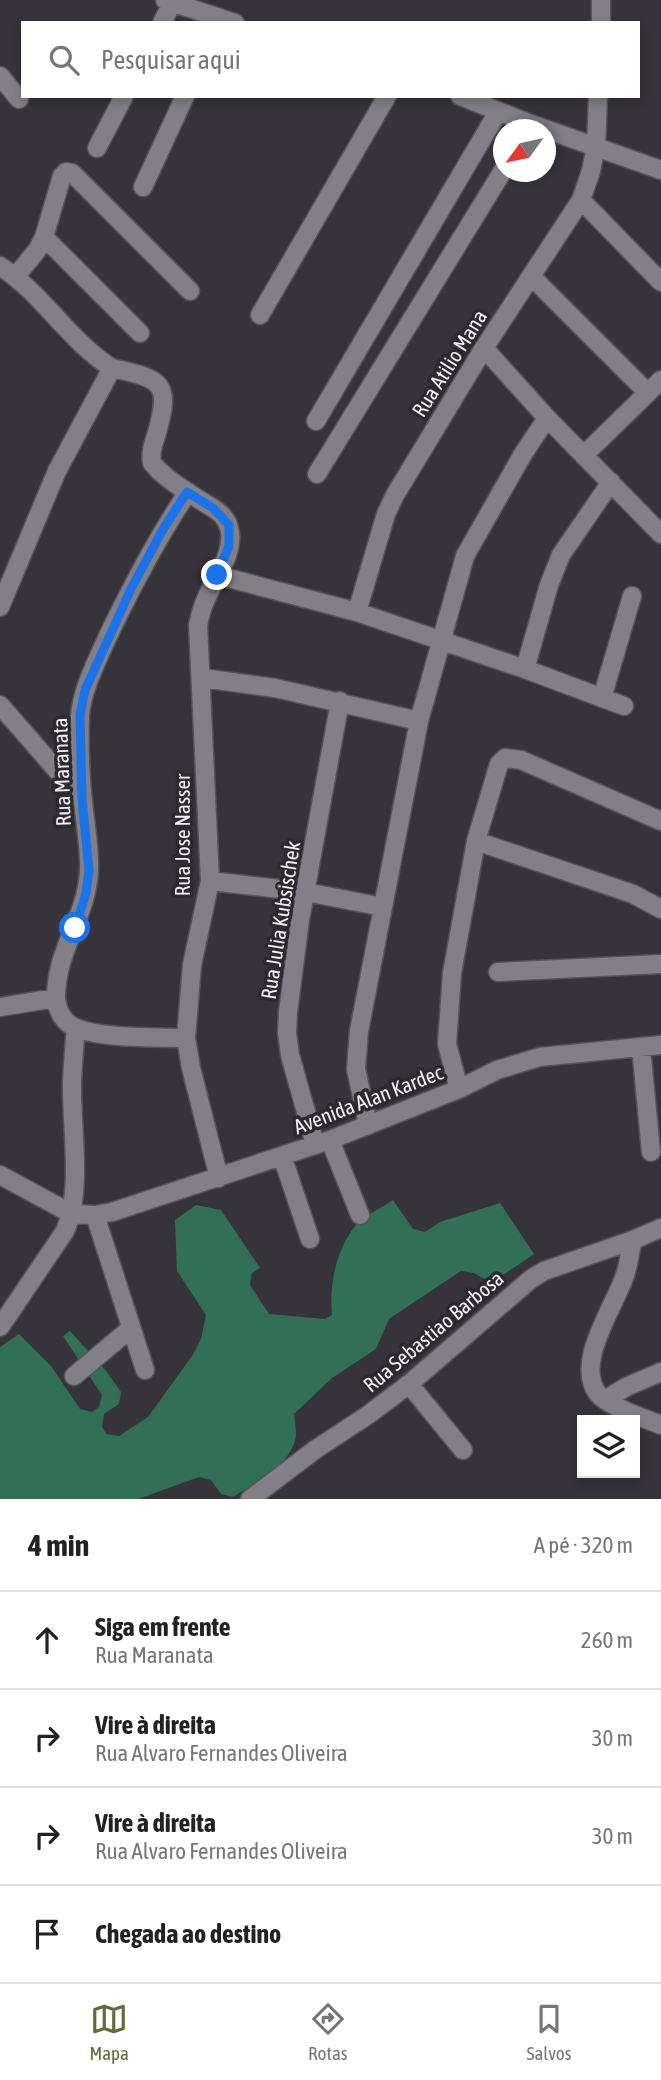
<!DOCTYPE html>
<html lang="pt">
<meta charset="utf-8">
<style>
body{margin:0;font-family:"Asap Condensed",sans-serif;background:#f2f2f2;color:#222}
.controls{position:absolute;right:21px;bottom:21px;display:grid;overflow:hidden;border-radius:0px;box-shadow:0 4px 10px #0003}
.controls button{width:63px;height:63px;display:grid;place-items:center;padding:0;border:0;border-bottom:2px solid #e0e0e0;background:#fff;color:#222;font:35px sans-serif}
.compass{position:absolute;left:493px;top:119px;width:63px;height:63px;border-radius:50%;background:#fff;box-shadow:0 4px 10px #0003;rotate:237deg}
.stop{position:absolute;width:21px;height:21px;margin:-16px;border:5px solid #1a73e8;border-radius:50%;background:#fff}
.stop.end{background:#1a73e8;border-color:#fff;box-shadow:0 2px 7px #0008}
.list{margin:0;padding:0;list-style:none}
h2{display:flex;justify-content:space-between;align-items:center;height:91px;margin:0;padding:0 28px;font-size:30px}
h2 small{font-size:23px;font-weight:400;color:#767676}
.list li{display:grid;grid-template-columns:46px 1fr auto;gap:21px;align-items:center;box-sizing:border-box;height:98px;padding:0 28px;border-top:2px solid #e0e0e0}
.list b{display:block;font-size:26px;white-space:nowrap}
.list p{margin:0;font-size:23px;white-space:nowrap;color:#767676}
.list em{font-size:23px;font-style:normal;color:#767676}
.icon{flex:none;width:38px;height:38px;fill:none;stroke:currentColor;stroke-width:2;stroke-linecap:round;stroke-linejoin:round}
.map{position:relative;flex:none;width:661px;height:1499px;overflow:hidden}
.search{position:absolute;background:#fff;box-shadow:0 4px 10px #0003;left:21px;right:21px;top:21px;height:77px;display:flex;align-items:center;gap:18px;box-sizing:border-box;padding:0 24px;border-radius:0px;color:#767676;font-size:26px}
.sheet{height:483px;background:#fff}
nav{display:flex;justify-content:space-around;align-items:center;box-sizing:border-box;height:98px;border-top:2px solid #e0e0e0;background:#fff;font-size:19px;color:#767676}
nav a{display:grid;justify-items:center;gap:4px}
nav .on{color:#636a35}
.map>svg:first-child{display:block}
.forest{fill:#316f56}
.lines{fill:none;stroke-linecap:round;stroke-linejoin:round}
.minor-casing{stroke:#555259;stroke-width:21}
.minor{stroke:#827f88;stroke-width:18}
.route{stroke:#1a73e8;stroke-width:9}
.labels{text-anchor:middle;dominant-baseline:central;stroke-width:7;stroke-linejoin:round;paint-order:stroke}
.street-label{font-size:21px;fill:#f2f0f5;stroke:#2d2931}
</style>
<div class="map">
<svg width="661" height="1499" viewBox="0 0 661 1499">
<rect width="100%" height="100%" fill="#37333b"/>
<!-- forest -->
<path class="forest" d="M393 1200 413 1229 425 1232 440 1222 500 1203 534 1254 491 1283 474 1273 461 1271 389 1319 376 1349 332 1378 294 1414C295 1421 296 1429 296 1436 292 1465 255 1482 233 1497L221 1494 211 1480 199 1477 138 1499H0V1347L19 1334 51 1366 80 1409 92 1412 99 1407 102 1395 63 1336 70 1331 106 1371 121 1392 119 1404 104 1414 102 1426 106 1434 119 1436 148 1417 192 1356 201 1339 206 1315 177 1271 175 1220 196 1205 221 1210 260 1268 252 1273 250 1285 269 1314 325 1319 332 1315C329 1285 336 1249 356 1225 365 1215 382 1208 393 1200Z"/>
<g class="lines">
<defs>
<path id="minor" d="M165 0 235 23
M162 23 172 3
M601 23V0
M0 76 19 99
M460 96 531 124 661 170
M97 148 124 96
M143 187 185 96
M581 200 661 282
M44 237 140 333
M0 266C43 294 69 341 112 368
M16 276 38 249 44 237 62 176 66 172 72 173 190 291
M531 276 647 392
M260 315 387 96
M484 348 547 418 661 534
M316 421 498 112
M585 454 661 380
M317 474 504 169
M217 575 357 612 525 669 624 706
M0 607 57 471 112 368C162 379 172 382 156 436 153 445 150 453 152 463 166 480 189 493 208 505 217 510 227 518 229 528 236 551 214 579 206 599 202 607 200 616 198 625L210 881 192 965 186 1038 191 1068 219 1178
M357 612 386 514 395 495 484 348 581 200 591 171 596 146 598 96
M525 669 549 585 561 555 611 482
M202 678 275 688 419 721
M602 698 632 596
M0 705 82 799
M476 841 633 894 661 909
M210 881 306 892 383 907
M498 972 661 964
M56 998C57 1011 64 1023 76 1028 104 1039 156 1037 186 1038
M0 1007 56 998C56 948 87 918 89 870 90 848 85 824 83 801 80 774 79 744 80 716 82 689 97 661 108 636 132 586 157 538 188 492
M641 1047 651 1152
M459 1089 447 1044 452 973 476 841 499 764 505 758 521 760 661 821
M368 1125 356 1069 359 1031 419 721 465 556 523 454 547 418
M330 1140 360 1215
M315 1144 290 1055 287 1033 288 1012 300 920 340 701
M282 1156 310 1239
M0 1175 72 1214 95 1215 112 1212 330 1140 459 1089 497 1070 540 1057 661 1045
M95 1215 145 1370
M633 1240C630 1251 629 1262 626 1272 617 1304 573 1362 598 1394 609 1407 644 1418 661 1425
M0 1327 65 1231C83 1191 71 1127 72 1082 73 1064 74 1046 76 1028
M74 1376 130 1329
M409 1384 463 1450
M605 1400 626 1387 661 1372
M250 1499 316 1449 368 1415 409 1384 531 1279 544 1271 633 1240 661 1228"/>
</defs>
<!-- minor casing -->
<use href="#minor" class="minor-casing"/>
<!-- minor -->
<use href="#minor" class="minor"/>
</g>
<g class="lines">
<!-- route -->
<path class="route" d="M75 928 86 893 89 870 82 799 80 715 85 690 131 589 162 531 187 492 213 508 229 525V546L217 575"/>
</g>
<g class="labels">
<!-- street labels -->
<g class="street-label">
<text transform="translate(449 363) rotate(-58)">Rua Atilio Mana</text>
<text transform="translate(61 772) rotate(-92)">Rua Maranata</text>
<text transform="translate(182 835) rotate(-90)">Rua Jose Nasser</text>
<text transform="translate(280 920) rotate(-81)">Rua Julia Kubsischek</text>
<text transform="translate(368 1099) rotate(-21)">Avenida Alan Kardec</text>
<text transform="translate(433 1331) rotate(-40)">Rua Sebastiao Barbosa</text>
</g>
</g>
</svg>
<div class="controls">
<button><svg class="icon" aria-label="layers" viewBox="0 0 24 24"><path d="M12 4l9 5-9 5-9-5zM3 14l9 5 9-5"/></svg></button>
</div>
<svg class="compass" viewBox="-18 -18 36 36"><path d="M0-13l5 13h-10z" fill="#e53935"/><path d="M0 13l5-13h-10z" fill="#767676"/></svg>
<div class="stop" style="left:75px;top:928px"></div>
<div class="stop end" style="left:217px;top:575px"></div>
<div class="search"><svg class="icon" aria-label="search" viewBox="0 0 24 24"><circle cx="10" cy="10" r="6"/><path d="M15 15l6 6"/></svg>Pesquisar aqui</div>
</div>
<section class="sheet">
<h2>4 min<small>A pé · 320 m</small></h2>
<ul class="list">
<li><svg class="icon" aria-label="ahead" viewBox="0 0 24 24"><path d="M12 20V5M6 11l6-6 6 6"/></svg><div><b>Siga em frente</b><p>Rua Maranata</p></div><em>260 m</em></li>
<li><svg class="icon" aria-label="right" viewBox="0 0 24 24"><path d="M7 20v-9h11M14 6l5 5-5 5"/></svg><div><b>Vire à direita</b><p>Rua Alvaro Fernandes Oliveira</p></div><em>30 m</em></li>
<li><svg class="icon" aria-label="right" viewBox="0 0 24 24"><path d="M7 20v-9h11M14 6l5 5-5 5"/></svg><div><b>Vire à direita</b><p>Rua Alvaro Fernandes Oliveira</p></div><em>30 m</em></li>
<li><svg class="icon" aria-label="arrive" viewBox="0 0 24 24"><path d="M6 21V4h12l-3 4 3 4H6"/></svg><div><b>Chegada ao destino</b></div></li>
</ul>
</section>
<nav>
<a class="on"><svg class="icon" aria-label="map" viewBox="0 0 24 24"><path d="M3 6l6-2 6 2 6-2v14l-6 2-6-2-6 2zM9 4v14M15 6v14"/></svg>Mapa</a>
<a><svg class="icon" aria-label="directions" viewBox="0 0 24 24"><path d="M12 3l9 9-9 9-9-9zM9 14v-3h6M13 9l2 2-2 2"/></svg>Rotas</a>
<a><svg class="icon" aria-label="saved" viewBox="0 0 24 24"><path d="M7 4h10v16l-5-4-5 4z"/></svg>Salvos</a>
</nav>
